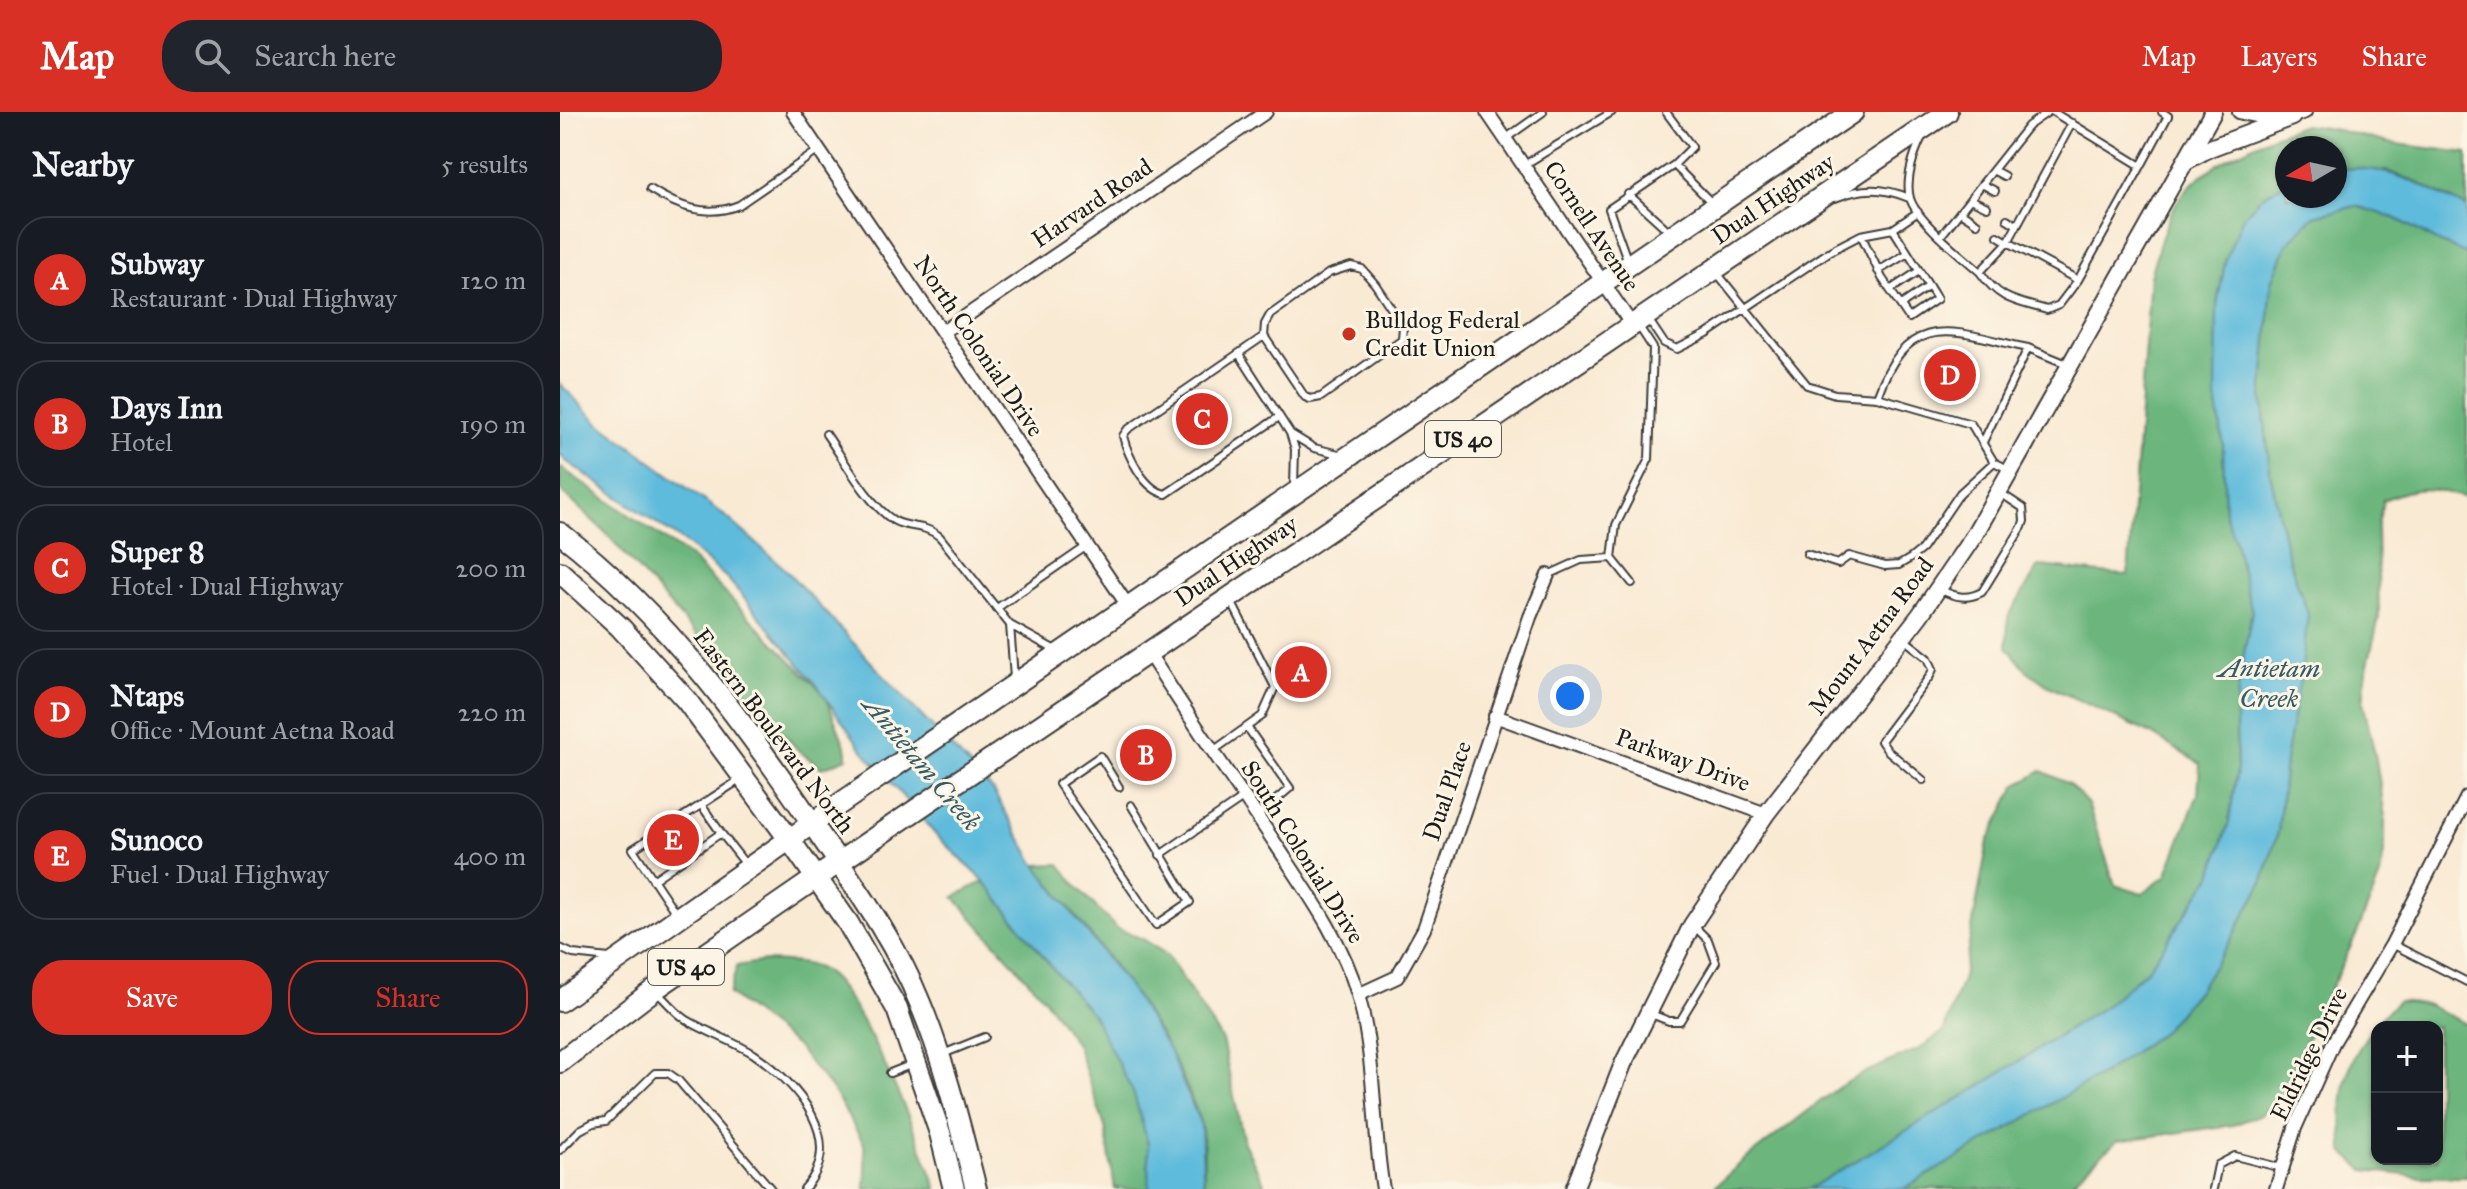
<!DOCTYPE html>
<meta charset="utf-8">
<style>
body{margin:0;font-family:"IM FELL Great Primer",serif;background:#20242c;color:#f1f3f6}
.controls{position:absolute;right:24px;bottom:24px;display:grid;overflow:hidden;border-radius:16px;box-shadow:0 2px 6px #0004}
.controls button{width:72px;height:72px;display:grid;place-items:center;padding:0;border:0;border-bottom:2px solid #363941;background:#171b24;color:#f1f3f6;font:40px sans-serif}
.compass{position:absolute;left:1715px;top:24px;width:72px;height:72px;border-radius:50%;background:#171b24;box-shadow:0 2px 6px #0004;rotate:261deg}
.you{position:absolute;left:1010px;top:584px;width:28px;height:28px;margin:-20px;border:6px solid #fff;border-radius:50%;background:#1a73e8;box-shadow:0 0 0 12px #1a73e833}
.badge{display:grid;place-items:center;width:52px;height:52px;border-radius:50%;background:#d93025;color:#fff;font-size:26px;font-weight:700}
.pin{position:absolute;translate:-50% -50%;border:4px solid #fff;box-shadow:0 2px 8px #0006}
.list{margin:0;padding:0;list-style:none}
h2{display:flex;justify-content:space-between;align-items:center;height:104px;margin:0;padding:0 32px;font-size:34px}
h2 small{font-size:26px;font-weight:400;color:#9ea1a6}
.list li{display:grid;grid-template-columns:52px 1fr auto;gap:24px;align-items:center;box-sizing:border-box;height:128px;margin:0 16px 16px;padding:0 16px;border:2px solid #363941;border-radius:32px}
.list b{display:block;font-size:30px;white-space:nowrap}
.list p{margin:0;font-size:26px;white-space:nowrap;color:#9ea1a6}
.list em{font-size:26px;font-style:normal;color:#9ea1a6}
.actions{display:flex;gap:16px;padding:24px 32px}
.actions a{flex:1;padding:18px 0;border:2px solid #d93025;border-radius:32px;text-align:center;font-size:28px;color:#d93025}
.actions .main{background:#d93025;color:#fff}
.icon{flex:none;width:44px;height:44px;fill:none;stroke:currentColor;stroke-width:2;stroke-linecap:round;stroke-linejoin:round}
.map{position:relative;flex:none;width:1907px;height:1077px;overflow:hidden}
header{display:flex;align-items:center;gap:48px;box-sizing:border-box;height:112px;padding:0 40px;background:#d93025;color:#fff}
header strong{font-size:38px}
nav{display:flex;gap:44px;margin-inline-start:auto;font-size:28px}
.search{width:560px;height:72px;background:#20242c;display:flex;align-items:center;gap:20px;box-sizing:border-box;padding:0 28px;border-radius:32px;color:#9ea1a6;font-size:30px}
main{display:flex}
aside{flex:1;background:#171b24}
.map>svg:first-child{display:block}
.forest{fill:#6cb67e;stroke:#44694d;stroke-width:2;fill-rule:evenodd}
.water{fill:#5ebbdc;stroke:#3d6c7c;stroke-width:2}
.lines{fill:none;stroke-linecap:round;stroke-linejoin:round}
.service-casing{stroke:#3d3b38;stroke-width:10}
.minor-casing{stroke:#3d3b38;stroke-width:16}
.tertiary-casing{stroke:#3d3b38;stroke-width:20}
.primary-casing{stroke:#3d3b38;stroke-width:24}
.service{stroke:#fff;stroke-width:6}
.minor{stroke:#fff;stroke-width:12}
.tertiary{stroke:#fff;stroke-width:16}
.primary{stroke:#fff;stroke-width:20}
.poi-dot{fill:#c8321e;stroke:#fcf5e5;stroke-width:3}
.labels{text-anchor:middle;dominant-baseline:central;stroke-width:6;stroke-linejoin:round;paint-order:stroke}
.shield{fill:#fcf5e5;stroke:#5f5d58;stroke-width:2}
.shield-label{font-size:22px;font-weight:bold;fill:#1c1c1c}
.street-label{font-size:24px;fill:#1c1c1c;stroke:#fcf5e5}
.poi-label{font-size:24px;fill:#1c1c1c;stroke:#fcf5e5;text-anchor:start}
.water-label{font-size:26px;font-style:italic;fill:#365c69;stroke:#fcf5e5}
</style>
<header>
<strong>Map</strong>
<div class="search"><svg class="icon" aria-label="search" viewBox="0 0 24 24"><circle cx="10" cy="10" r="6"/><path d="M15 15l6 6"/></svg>Search here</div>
<nav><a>Map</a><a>Layers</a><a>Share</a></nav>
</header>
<main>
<aside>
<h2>Nearby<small>5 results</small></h2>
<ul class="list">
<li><span class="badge">A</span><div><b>Subway</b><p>Restaurant · Dual Highway</p></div><em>120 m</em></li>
<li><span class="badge">B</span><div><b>Days Inn</b><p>Hotel</p></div><em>190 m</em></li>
<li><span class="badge">C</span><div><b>Super 8</b><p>Hotel · Dual Highway</p></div><em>200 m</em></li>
<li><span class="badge">D</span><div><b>Ntaps</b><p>Office · Mount Aetna Road</p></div><em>220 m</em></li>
<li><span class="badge">E</span><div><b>Sunoco</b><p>Fuel · Dual Highway</p></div><em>400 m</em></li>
</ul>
<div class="actions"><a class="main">Save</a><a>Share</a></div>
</aside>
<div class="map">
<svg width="1907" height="1077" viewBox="0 0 1907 1077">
<rect width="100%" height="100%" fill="#fcf5e5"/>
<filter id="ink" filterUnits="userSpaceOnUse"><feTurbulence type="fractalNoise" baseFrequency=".0125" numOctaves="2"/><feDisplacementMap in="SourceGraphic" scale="16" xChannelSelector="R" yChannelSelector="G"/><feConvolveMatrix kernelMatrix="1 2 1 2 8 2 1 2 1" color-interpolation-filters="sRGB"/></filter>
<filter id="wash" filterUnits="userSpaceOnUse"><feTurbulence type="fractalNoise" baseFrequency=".006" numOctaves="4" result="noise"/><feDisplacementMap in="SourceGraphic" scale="32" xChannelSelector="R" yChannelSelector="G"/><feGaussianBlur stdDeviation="1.8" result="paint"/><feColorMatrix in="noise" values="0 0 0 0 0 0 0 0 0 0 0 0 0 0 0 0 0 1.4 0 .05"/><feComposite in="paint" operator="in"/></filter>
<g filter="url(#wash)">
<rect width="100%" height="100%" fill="#f9ead4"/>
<!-- forest -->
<path class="forest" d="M1744 13 1774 17 1828 31 1907 41V95L1849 67 1827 59 1775 57V36H1727V70L1666 146 1657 193 1656 286 1663 329 1665 402 1674 426 1692 499 1679 568 1676 605 1677 658 1669 710 1652 763 1589 856 1547 893 1414 978 1249 1077H1152L1183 1049 1279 975 1306 960 1359 937 1383 920 1403 865 1428 729 1456 674 1482 659 1509 672 1528 692 1555 773 1582 782 1606 764 1638 682 1640 652 1591 622 1488 574 1465 557 1447 535 1448 505 1479 454C1509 456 1537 462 1568 463L1590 165C1596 142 1607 102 1621 84 1644 53 1708 24 1744 13Z
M1796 94 1835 106 1881 131 1907 142V386C1870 375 1859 373 1823 388L1817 418 1819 505 1806 561 1803 590 1816 647 1825 705V735L1820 764 1797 821 1721 982 1701 1003 1673 1013 1557 1029 1513 1069 1510 1077H1343L1546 960 1603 919 1638 878 1672 826 1702 771 1718 720 1725 648 1748 502 1727 442 1710 361 1702 285 1712 170 1727 132 1754 104Z
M0 355 130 445 265 583 287 639V646L262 656 239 639 45 420 0 378Z
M500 752 519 777 556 816 583 827 607 843 662 928 684 1031 707 1077H644C643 1056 646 1030 640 1010 609 913 537 833 476 753Z
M424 769 500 865 533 903 555 942 574 982 588 1032 589 1077H555L545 1015 517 934 484 886 394 785Z
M206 849C223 850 244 849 260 857 298 875 362 1034 377 1077H305L306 1061 304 1032 274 980 236 934 169 882 177 854Z
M1838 889 1866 892 1907 912V1065H1861L1804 1058 1783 1040C1783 1022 1781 1002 1783 984 1787 946 1811 913 1838 889ZM1817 915H1877V1047H1817Z"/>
<!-- water -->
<path class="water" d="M1798 56C1846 60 1865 78 1907 95V142L1881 131 1835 106 1796 94 1754 104 1727 132 1712 170 1702 285 1710 361 1727 442 1748 502 1742 556 1725 648 1718 720 1702 771 1672 826 1638 878 1603 919 1546 960 1343 1077H1249L1414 978 1547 893 1589 856 1652 763 1669 710 1677 658 1676 605 1679 568 1692 500 1674 426 1665 402 1663 329 1656 286 1657 193 1666 146 1682 107 1700 86 1727 70V84H1775V57Z
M0 272 38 310 169 407 225 457 349 591 432 677 476 753 571 878 609 938 641 1013 644 1077H589L588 1032 574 982 533 903 500 865 424 769 375 722 301 636 256 572 168 467 124 430 6 349 0 343Z"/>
</g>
<g filter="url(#ink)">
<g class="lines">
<defs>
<path id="service" d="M1493 0 1581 54 1608 4 1602 0
M1512 11 1448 130 1518 168
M1362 25C1354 41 1345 68 1350 86 1356 108 1402 144 1420 160L1448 130 1438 124
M945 27 983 0
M964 53 1052 0
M1114 53 1152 91
M1433 58 1444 64
M1422 72 1435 79
M90 77C118 95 147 106 179 93L259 38
M1068 82 1110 120
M1275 86C1302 75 1323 75 1349 86
M1410 87 1427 95
M1400 100 1417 111
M1447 107 1457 113
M1301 123 1322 166 1349 206 1377 187 1333 117
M1380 125 1468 14 1488 0
M1068 150 1049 97 1114 53 1132 35 1106 0
M791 154 802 157 815 172 843 214 842 227 761 285 750 287 745 285 704 224 705 212 710 203 769 161Z
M1318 159 1348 141
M1420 160C1440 189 1456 189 1487 198L1499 193 1518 168 1581 54
M1157 161 1247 273 1275 282 1317 285 1411 312 1434 350 1448 357
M1330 178 1359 159
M1341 193 1369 174
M1088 207 1104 231 1117 237 1147 222 1272 138 1301 123 1333 117 1358 100
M704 224 567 318 563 324C568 344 584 378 606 382L719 305
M679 242 730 321 735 337 734 374
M1317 285C1349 195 1394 220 1468 236
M266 322C283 346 308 392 333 408 347 417 364 411 380 425L450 513 497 539
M731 322 754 336 783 343
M1423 330 1468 236 1507 252
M1247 442 1278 452 1289 444 1325 454 1339 453 1351 446 1362 437 1400 381 1434 350
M988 463 1021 448 1052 446
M1072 471 1052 446 1056 413 1089 347 1093 236 1078 213
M1381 478C1396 485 1407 488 1422 480L1462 415 1464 409 1463 396 1439 380
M437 496 527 434
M450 513 454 566
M1345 528 1368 546 1373 557 1370 564 1321 629 1327 638 1363 668
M687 615 730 676 697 704
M653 639 702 604 715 575 671 489
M559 675 540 644 499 672 596 813 630 790 571 693
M142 694 161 721
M600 743 683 686
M93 768 161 721 187 754
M117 803 73 737 181 667
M1832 832 1907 870
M0 836 13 842 49 846
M97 880C108 891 119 905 134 912 154 923 175 930 194 942 237 971 288 1029 244 1077
M1091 902 1109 909H1120L1156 850 1148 828 1135 815
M383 942 425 925
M330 961 353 952
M0 1038 20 1018 33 1011 46 1009 95 961H108L118 968 211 1077
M1653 1077 1658 1053 1675 1044 1722 1056"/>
<path id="minor" d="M233 0 568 494
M927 0 1072 213
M1679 0C1702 7 1723 8 1745 0
M384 219 706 0
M588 540C629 606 674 669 717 734 748 781 782 828 798 883 816 946 812 1013 823 1077
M935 604 1206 702
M798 883 837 865 864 817 970 505 988 463
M1716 1077 1735 1016 1773 931 1832 832 1907 685"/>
<path id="tertiary" d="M1626 49 1650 36 1732 5
M1014 1077 1063 952 1132 813 1206 702 1360 503 1413 425 1653 0"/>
<path id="primary" d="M0 421C108 504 189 617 264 729 299 780 337 833 360 891 385 951 400 1014 416 1077
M0 460 60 515 127 589 229 727 288 811 337 897 380 1021 394 1077
M0 889 281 691 1293 0
M0 950 95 877 307 731 1387 0"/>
</defs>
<!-- service casing -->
<use href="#service" class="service-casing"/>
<!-- minor casing -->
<use href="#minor" class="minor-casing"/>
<!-- tertiary casing -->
<use href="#tertiary" class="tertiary-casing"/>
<!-- primary casing -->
<use href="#primary" class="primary-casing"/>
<!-- service -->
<use href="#service" class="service"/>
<!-- minor -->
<use href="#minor" class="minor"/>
<!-- tertiary -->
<use href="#tertiary" class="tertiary"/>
<!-- primary -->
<use href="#primary" class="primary"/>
</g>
</g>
<!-- markers -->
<circle class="poi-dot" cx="789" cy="222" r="8"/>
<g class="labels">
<!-- shield labels -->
<g class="shield">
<rect x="865" y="309" width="76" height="36" rx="6"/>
<rect x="88" y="837" width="76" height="36" rx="6"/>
</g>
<g class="shield-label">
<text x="903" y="327">US 40</text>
<text x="126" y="855">US 40</text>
</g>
<!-- street labels -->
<g class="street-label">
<text transform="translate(1213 87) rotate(-34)">Dual Highway</text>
<text transform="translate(532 91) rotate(-34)">Harvard Road</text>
<text transform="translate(1032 114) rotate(56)">Cornell Avenue</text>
<text transform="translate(419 234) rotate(56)">North Colonial Drive</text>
<text transform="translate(676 449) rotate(-34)">Dual Highway</text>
<text transform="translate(1311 524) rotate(-53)">Mount Aetna Road</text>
<text transform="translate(214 619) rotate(53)">Eastern Boulevard North</text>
<text transform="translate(1123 648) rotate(20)">Parkway Drive</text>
<text transform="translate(887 679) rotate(-71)">Dual Place</text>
<text transform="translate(743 740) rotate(58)">South Colonial Drive</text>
<text transform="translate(1749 942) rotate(-64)">Eldridge Drive</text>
</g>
<!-- poi labels -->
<g class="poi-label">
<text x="805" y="208">Bulldog Federal<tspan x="805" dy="28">Credit Union</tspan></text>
</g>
<!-- water labels -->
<g class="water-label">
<text x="1709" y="556">Antietam<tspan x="1709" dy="30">Creek</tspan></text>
<text transform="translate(362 651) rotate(50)">Antietam Creek</text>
</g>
</g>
</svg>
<div class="controls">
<button>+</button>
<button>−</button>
</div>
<svg class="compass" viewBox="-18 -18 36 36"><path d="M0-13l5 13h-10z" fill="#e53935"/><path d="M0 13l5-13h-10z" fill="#9ea1a6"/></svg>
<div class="you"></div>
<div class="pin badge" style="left:741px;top:560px">A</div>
<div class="pin badge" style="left:586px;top:643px">B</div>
<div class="pin badge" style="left:642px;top:307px">C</div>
<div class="pin badge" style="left:1390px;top:263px">D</div>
<div class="pin badge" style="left:113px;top:728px">E</div>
</div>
</main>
